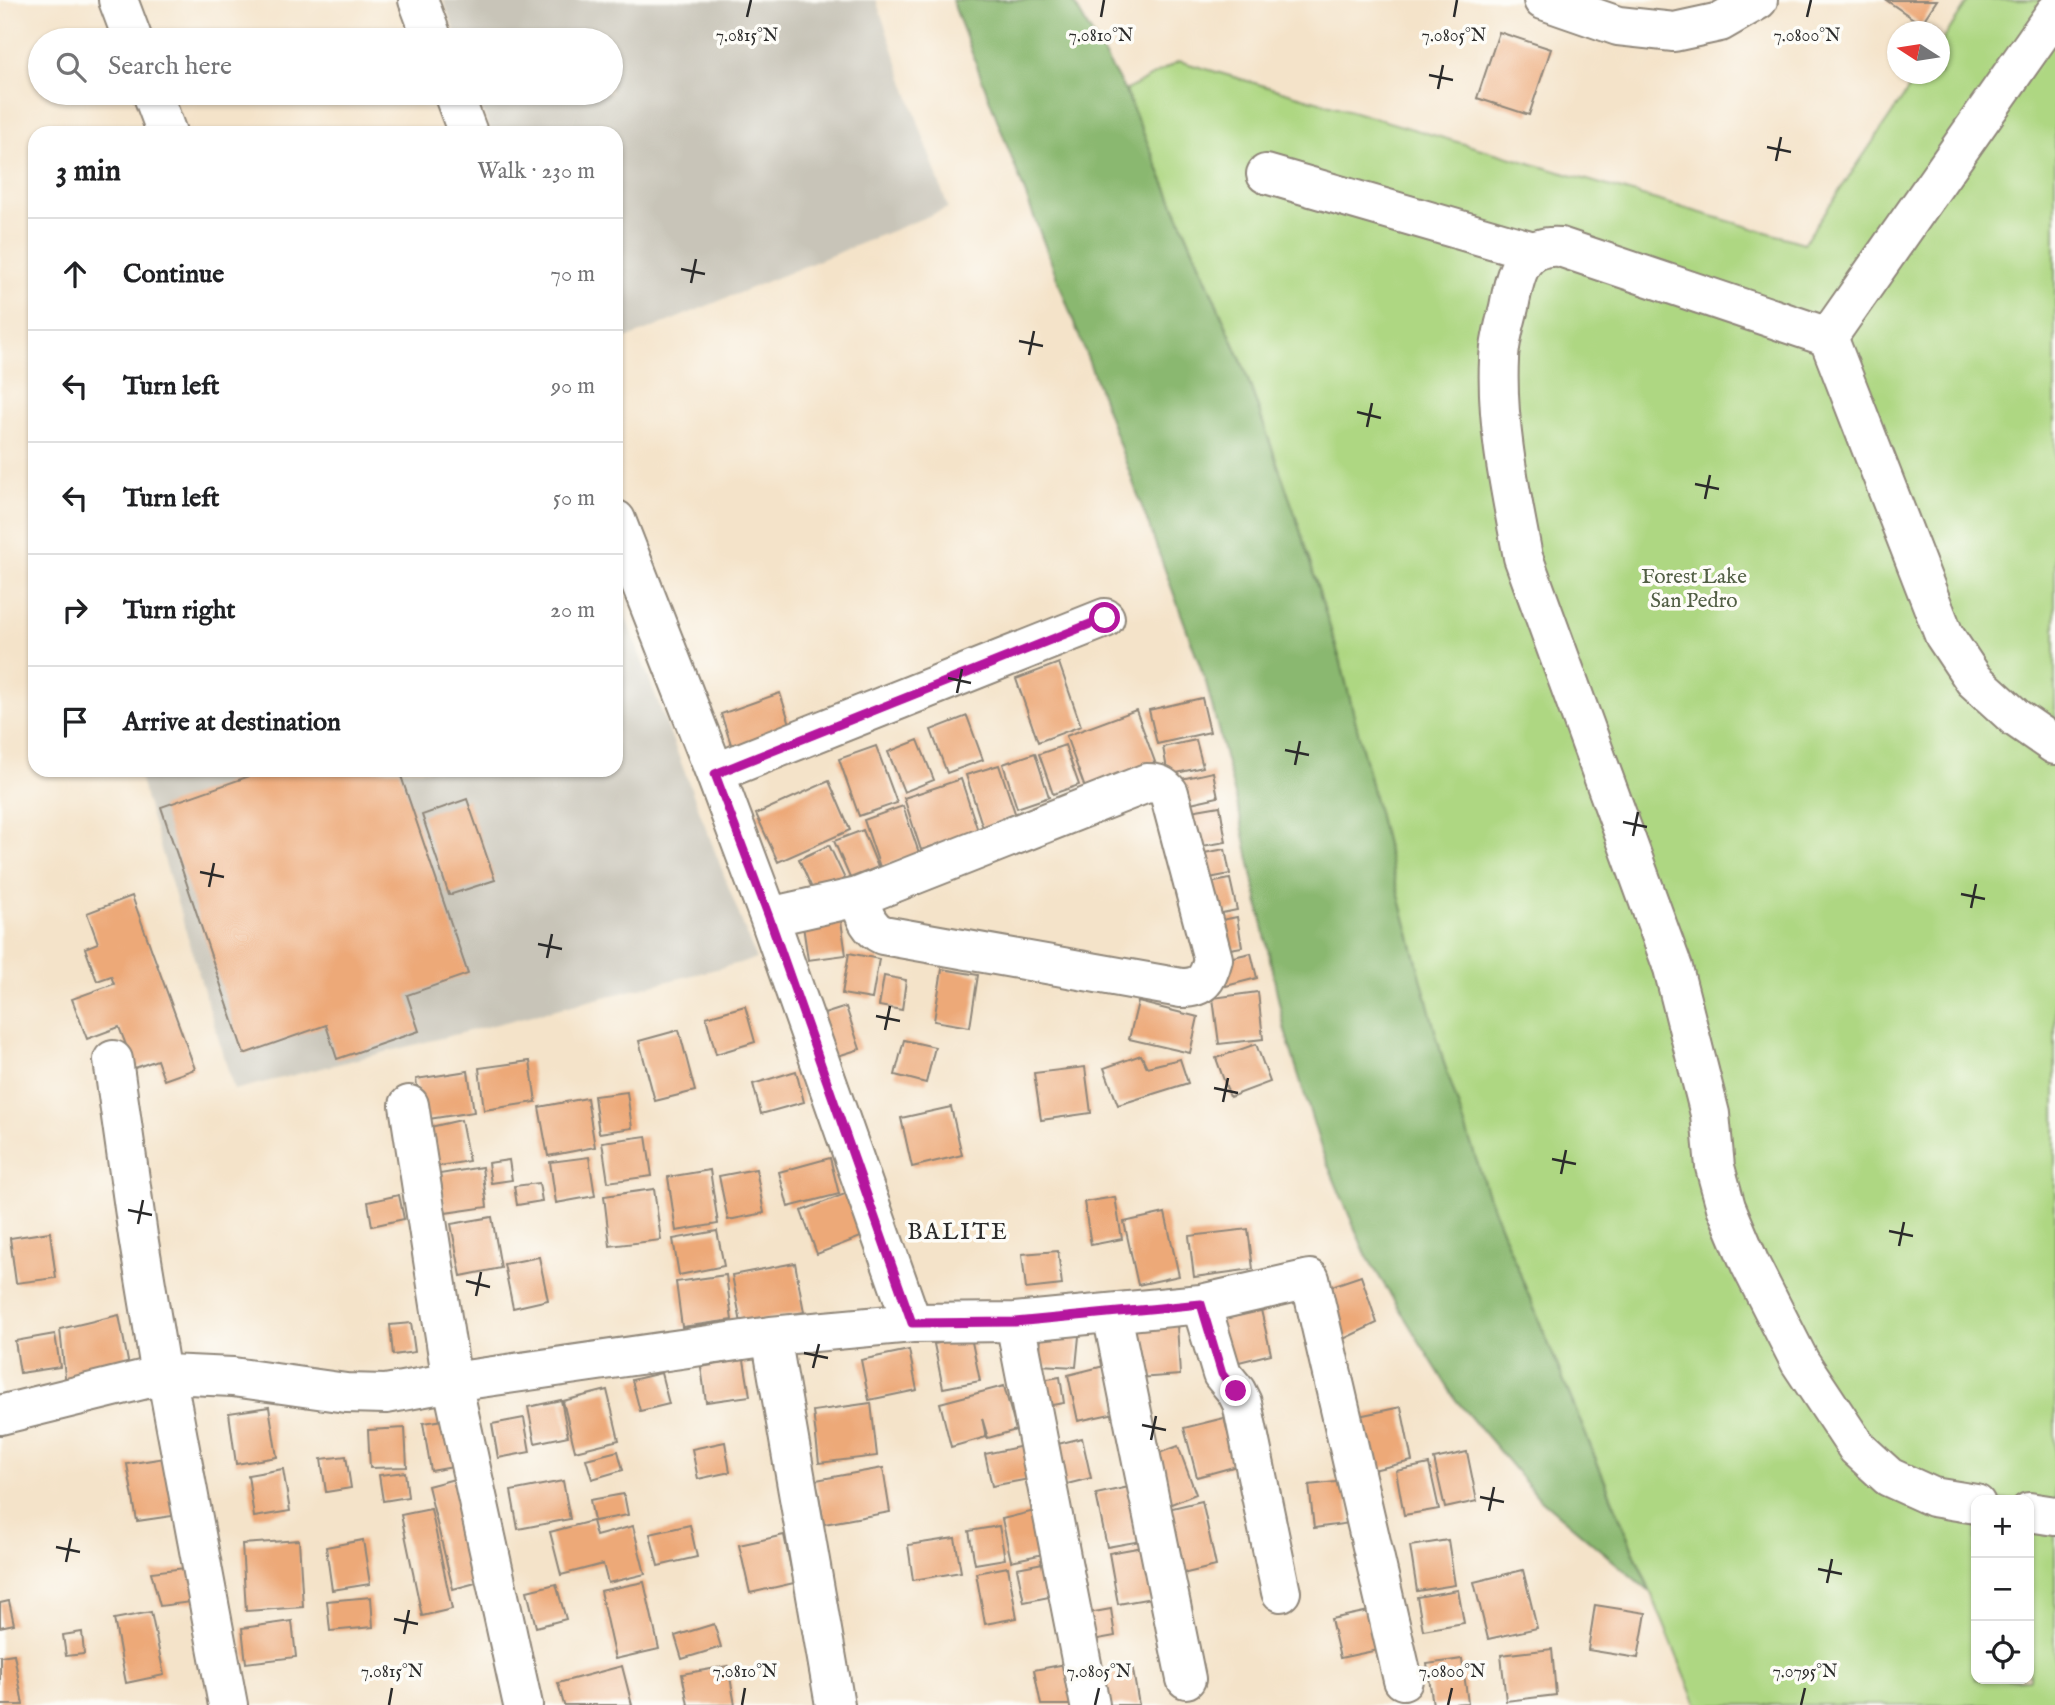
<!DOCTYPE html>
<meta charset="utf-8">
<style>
body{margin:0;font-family:"IM FELL English",serif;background:#f6f6f6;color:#202124}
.controls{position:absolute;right:21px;bottom:21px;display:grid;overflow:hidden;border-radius:14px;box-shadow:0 2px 5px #0004}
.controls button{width:63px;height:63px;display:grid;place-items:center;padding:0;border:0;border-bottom:2px solid #e0e0e0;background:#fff;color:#202124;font:35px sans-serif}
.compass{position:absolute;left:1887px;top:21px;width:63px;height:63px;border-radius:50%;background:#fff;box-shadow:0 2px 5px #0004;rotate:282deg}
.stop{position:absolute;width:21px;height:21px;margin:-16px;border:5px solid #b5179e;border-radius:50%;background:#fff}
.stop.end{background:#b5179e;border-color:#fff;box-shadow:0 2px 7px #0008}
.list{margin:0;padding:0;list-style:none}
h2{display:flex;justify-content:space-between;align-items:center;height:91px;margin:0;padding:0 28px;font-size:30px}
h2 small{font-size:23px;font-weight:400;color:#757577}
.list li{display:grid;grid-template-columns:46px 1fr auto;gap:21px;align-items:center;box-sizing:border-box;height:112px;padding:0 28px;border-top:2px solid #e0e0e0}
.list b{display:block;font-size:26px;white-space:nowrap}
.list em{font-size:23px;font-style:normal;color:#757577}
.icon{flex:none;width:38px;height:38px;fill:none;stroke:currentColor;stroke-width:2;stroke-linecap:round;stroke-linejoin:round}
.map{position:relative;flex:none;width:2055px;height:1705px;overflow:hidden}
.search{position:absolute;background:#fff;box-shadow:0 2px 5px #0004;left:28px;top:28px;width:595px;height:77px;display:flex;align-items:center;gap:18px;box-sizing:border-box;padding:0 24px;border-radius:38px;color:#757577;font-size:26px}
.panel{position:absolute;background:#fff;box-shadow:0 2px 5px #0004;left:28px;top:126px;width:595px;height:651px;border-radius:21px}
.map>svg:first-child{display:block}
.industrial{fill:#c8c4b8}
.green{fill:#aed782;stroke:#6c8156;stroke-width:2;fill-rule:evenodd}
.forest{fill:#8ab870;stroke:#5a724e;stroke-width:2}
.building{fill:#eda978}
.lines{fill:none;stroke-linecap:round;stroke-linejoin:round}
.minor-casing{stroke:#90877a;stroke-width:42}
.minor{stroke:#fff;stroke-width:38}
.route{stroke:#b5179e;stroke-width:9}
.ticks{fill:none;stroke:#2b2b2b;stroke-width:2.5}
.labels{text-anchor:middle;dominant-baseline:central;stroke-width:7;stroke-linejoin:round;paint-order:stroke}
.park-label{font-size:21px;fill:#525f45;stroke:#fdfcf7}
.neighbourhood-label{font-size:23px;letter-spacing:2px;fill:#2b2b2b;stroke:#fdfcf7}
.ticks-label{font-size:18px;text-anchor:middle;fill:#2b2b2b;stroke:#fdfcf7;stroke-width:7;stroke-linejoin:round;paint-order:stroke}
</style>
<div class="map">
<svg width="2055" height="1705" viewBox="0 0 2055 1705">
<rect width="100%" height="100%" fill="#fdfcf7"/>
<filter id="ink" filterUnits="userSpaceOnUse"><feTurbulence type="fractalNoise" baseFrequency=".0143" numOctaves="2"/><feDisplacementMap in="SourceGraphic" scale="14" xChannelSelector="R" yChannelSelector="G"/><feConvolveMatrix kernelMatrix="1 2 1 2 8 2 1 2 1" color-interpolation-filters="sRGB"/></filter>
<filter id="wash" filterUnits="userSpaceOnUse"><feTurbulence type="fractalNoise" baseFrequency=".00686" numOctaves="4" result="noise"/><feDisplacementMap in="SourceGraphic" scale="28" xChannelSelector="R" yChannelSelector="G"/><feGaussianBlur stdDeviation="1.57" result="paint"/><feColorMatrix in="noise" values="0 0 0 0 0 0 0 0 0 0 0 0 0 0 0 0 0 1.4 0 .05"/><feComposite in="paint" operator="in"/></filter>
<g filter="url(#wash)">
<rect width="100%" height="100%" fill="#f4e3c9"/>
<!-- industrial -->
<path class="industrial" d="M443 0H876L948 208 616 343V133H491L476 93H611V40H458Z
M616 592 756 959 234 1090 137 770H616Z"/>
<!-- green -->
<path class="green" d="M1969 0H2055V1705H1697L1490 1201 1443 1060 1394 877 1341 663 1294 511 1242 362 1125 91 1179 61 1804 243 1919 74H1940V44ZM1976 1500H2029V1679H1976Z"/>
<!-- forest -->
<path class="forest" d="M952 0H1072L1125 91 1242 363 1294 511 1341 663 1394 877 1443 1060 1490 1201 1650 1592 1539 1498 1455 1399 1366 1255 1322 1151 1285 1031 1239 811 1206 682 1095 378Z"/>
<g id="blocks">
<!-- building -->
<path class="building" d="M1886 0H1937L1921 24Z
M1499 32 1551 49 1529 115 1477 98Z
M1059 663 1081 726 1038 742 1016 679Z
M780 693 792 730 733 750 721 714Z
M1202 698 1210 732 1157 744 1149 710Z
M1136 710 1155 762 1085 788 1066 736Z
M967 716 983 760 947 773 931 730Z
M918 740 934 780 904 792 888 752Z
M1196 740 1203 767 1168 775 1163 747Z
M1065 745 1079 785 1053 794 1039 754Z
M876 746 897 803 859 816 839 759Z
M1035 753 1049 797 1017 808 1003 764Z
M999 765 1016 816 983 828 966 775Z
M267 770H399L468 974 407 995 419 1031 337 1059 326 1025 244 1054 161 807Z
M1213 772 1218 797 1177 806 1172 781Z
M961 779 978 831 921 850 904 798Z
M829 781 850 830 778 862 756 814Z
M467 799 495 880 449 895 422 815Z
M903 806 919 853 880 867 864 820Z
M1220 806 1226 842 1185 849 1179 813Z
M863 830 878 867 850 878 834 841Z
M829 845 845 879 814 893 799 859Z
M1225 849 1230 874 1199 880 1194 855Z
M1230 879 1237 910 1207 916 1200 885Z
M132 896 195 1069 164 1080 157 1060 135 1068 119 1027 87 1039 72 999 114 984 111 976 97 981 85 948 98 943 87 913Z
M840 914 846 955 808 960 802 919Z
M1237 917 1242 947 1212 952 1207 923Z
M849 953 879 959 872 999 842 994Z
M1251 953 1257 978 1226 986 1220 960Z
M942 969 978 975 970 1027 934 1021Z
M884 976 906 980 902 1010 879 1006Z
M1258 992 1263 1039 1219 1044 1213 998Z
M1138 1002 1198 1017 1190 1053 1129 1039Z
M745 1006 755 1042 716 1054 706 1017Z
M846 1007 860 1049 828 1059 815 1017Z
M679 1030 695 1091 655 1101 639 1041Z
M904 1040 935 1047 926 1083 895 1075Z
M1256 1044 1270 1082 1230 1097 1216 1058Z
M1141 1055 1147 1067 1180 1059 1188 1083 1118 1105 1104 1068Z
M530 1061 536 1102 484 1110 479 1068Z
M1085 1067 1091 1113 1041 1120 1034 1073Z
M468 1071 474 1112 422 1120 416 1079Z
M796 1071 804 1102 761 1114 753 1084Z
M627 1092 632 1128 599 1133 594 1096Z
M587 1098 595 1147 548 1156 539 1107Z
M951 1107 962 1155 912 1167 901 1118Z
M461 1120 469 1161 434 1167 426 1128Z
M646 1136 652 1176 608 1182 602 1142Z
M589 1157 595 1196 556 1203 550 1162Z
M830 1158 839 1194 788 1207 779 1172Z
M509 1160 512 1180 491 1183 488 1163Z
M482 1167 487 1207 445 1213 440 1174Z
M756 1169 764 1213 728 1220 719 1176Z
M710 1170 718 1224 676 1231 668 1177Z
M539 1183 542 1201 517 1205 514 1186Z
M654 1189 661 1240 610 1246 604 1196Z
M850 1192 866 1235 817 1254 801 1211Z
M399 1195 404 1219 372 1226 368 1202Z
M1115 1197 1122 1239 1091 1245 1084 1202Z
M1165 1213 1179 1276 1138 1285 1124 1222Z
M492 1217 501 1268 461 1276 451 1224Z
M1248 1229 1253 1269 1194 1277 1189 1236Z
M717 1231 724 1266 679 1275 673 1239Z
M50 1232 56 1278 16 1283 10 1238Z
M1058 1251 1062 1285 1026 1289 1022 1254Z
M539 1257 548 1300 513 1308 504 1264Z
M795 1263 804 1312 741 1323 732 1275Z
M726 1275 732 1320 682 1327 676 1282Z
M1361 1276 1377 1323 1335 1343 1323 1289Z
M1261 1310 1271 1354 1223 1366 1212 1322Z
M119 1315 131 1377 66 1386 60 1329Z
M411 1323 415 1352 393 1355 390 1325Z
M1042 1323 1080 1326 1076 1367 1039 1365Z
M1177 1324 1180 1375 1138 1378 1135 1328Z
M55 1334 60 1367 20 1373 15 1341Z
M971 1337 980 1381 943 1388 934 1344Z
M909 1350 917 1390 869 1400 861 1360Z
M744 1360 750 1396 706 1402 701 1367Z
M1104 1366 1115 1413 1078 1421 1068 1375Z
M661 1373 669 1404 640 1411 632 1380Z
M1060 1377 1064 1403 1040 1407 1036 1381Z
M1004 1386 1016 1430 988 1438 982 1418 986 1437 951 1447 940 1403Z
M607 1390 619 1440 575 1451 563 1401Z
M561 1400 568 1436 535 1443 528 1407Z
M871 1403 877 1456 819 1463 813 1411Z
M269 1407 277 1457 236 1464 229 1413Z
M1401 1407 1412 1461 1360 1473 1349 1418Z
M457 1418 464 1465 431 1471 423 1423Z
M524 1418 530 1452 498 1458 492 1424Z
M1224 1418 1237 1466 1197 1477 1184 1428Z
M405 1428 407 1467 370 1468 368 1430Z
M1082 1438 1091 1478 1059 1486 1050 1446Z
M725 1442 730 1472 698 1479 692 1449Z
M1028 1445 1034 1478 992 1486 985 1454Z
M1178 1446 1196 1494 1169 1505 1151 1456Z
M618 1451 623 1470 592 1479 586 1459Z
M1467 1452 1477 1501 1445 1508 1434 1459Z
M346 1456 351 1488 326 1492 321 1459Z
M171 1457 186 1514 137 1521 127 1464Z
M1429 1464 1439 1509 1404 1515 1396 1471Z
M883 1468 890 1512 824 1524 816 1480Z
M283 1469 290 1511 254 1517 248 1475Z
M405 1472 408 1497 383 1501 379 1475Z
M466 1476 491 1579 453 1589 428 1486Z
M563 1481 570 1519 518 1529 511 1491Z
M1345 1481 1350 1523 1314 1528 1309 1485Z
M1129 1487 1141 1541 1107 1547 1096 1494Z
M624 1494 628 1515 594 1521 590 1500Z
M1202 1501 1216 1566 1178 1575 1164 1510Z
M431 1509 452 1609 422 1616 401 1515Z
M1039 1510 1048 1553 1011 1561 1002 1519Z
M592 1521 596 1536 633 1526 645 1574 608 1583 603 1564 561 1575 550 1532Z
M690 1525 697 1557 658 1566 650 1534Z
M999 1526 1005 1559 975 1564 969 1531Z
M784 1535 794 1583 750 1593 739 1545Z
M955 1538 961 1572 913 1580 908 1545Z
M299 1540 303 1607 246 1611 242 1544Z
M363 1540 370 1584 332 1590 326 1547Z
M1448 1540 1455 1585 1417 1591 1410 1546Z
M1143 1547 1152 1598 1118 1604 1109 1553Z
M1043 1563 1049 1597 1024 1602 1017 1568Z
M193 1567 199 1601 160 1606 151 1572Z
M1008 1567 1017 1618 985 1624 976 1573Z
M1523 1570 1537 1628 1488 1639 1474 1582Z
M644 1582 659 1649 615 1659 600 1591Z
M556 1584 566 1619 536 1627 527 1591Z
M1458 1590 1464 1623 1423 1630 1417 1597Z
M371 1597 373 1627 330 1631 327 1601Z
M9 1601 14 1624 0 1627V1603Z
M1595 1605 1646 1613 1638 1658 1588 1650Z
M1111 1609 1115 1636 1087 1641 1083 1614Z
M1369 1611 1378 1650 1340 1658 1331 1619Z
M151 1612 164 1675 126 1683 114 1619Z
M292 1621 296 1657 246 1663 242 1628Z
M714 1624 721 1647 682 1659 675 1636Z
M82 1632 84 1654 66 1656 63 1635Z
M1552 1649 1556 1695 1506 1701 1501 1655Z
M14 1654 23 1705H0V1656Z
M1462 1659 1468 1703 1433 1705 1427 1664Z
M1071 1663 1079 1705H1041L1034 1670Z
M1132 1665 1139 1705H1103L1098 1671Z
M622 1666 632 1705H564L558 1683Z
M728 1666 735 1705H688L682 1674Z"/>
</g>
</g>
<g filter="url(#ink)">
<use href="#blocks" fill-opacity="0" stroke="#90877a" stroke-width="2"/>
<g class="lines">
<defs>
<path id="minor" d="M118 0 133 40
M418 0 433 40
M1543 0 1618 26 1674 32 1720 22 1758 0
M2055 13 1828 337 1944 635 1974 680 2016 718 2055 745
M152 93 167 133
M453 93 468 133
M1266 174 1533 251
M1828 337 1560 247C1520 244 1515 275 1509 307 1505 324 1499 343 1499 360 1496 426 1511 493 1523 557L1673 968 1710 1114 1715 1167 1726 1207 1750 1264 1800 1362 1857 1448 1889 1477 1933 1497 1976 1504
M616 520 715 773 769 917 912 1323
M715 773 1105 618
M769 917 858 897 1147 783C1157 783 1163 785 1169 793L1213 959C1208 979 1203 988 1181 988L883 935C867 928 864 913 858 897
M113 1060 138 1236 159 1363 166 1374 228 1705
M409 1105 452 1382 523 1705
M1201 1304 1222 1374 1236 1391 1242 1403 1281 1592
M1112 1314 1186 1679
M1015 1322 1090 1705
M771 1336 835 1705
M0 1415 166 1374 233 1377 346 1393 386 1394 452 1382 771 1336 912 1323 1015 1322 1201 1304 1310 1279 1403 1680
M2029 1512 2055 1516"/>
</defs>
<!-- minor casing -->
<use href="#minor" class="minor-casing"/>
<!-- minor -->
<use href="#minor" class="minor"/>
</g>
</g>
<g class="lines" filter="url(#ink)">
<!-- route -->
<path class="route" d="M1105 618 715 774 769 917 912 1323 1015 1322 1201 1304 1222 1374 1236 1391"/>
</g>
<!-- ticks -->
<path class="ticks" d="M747 17 751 0M1101 17 1104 0M1454 17 1457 0M1807 17 1811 0M1429 75 1453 80M1438 89 1443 65M1767 147 1791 152M1776 161 1781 137M681 269 705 274M691 283 696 259M1019 341 1043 346M1029 355 1034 331M1357 412 1381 418M1367 427 1372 403M1695 484 1719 489M1705 499 1710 475M948 678 971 683M957 693 962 669M1285 750 1309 755M1295 765 1300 741M1623 822 1647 827M1633 836 1638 812M200 872 224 877M209 887 214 863M1961 894 1985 899M1971 908 1976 884M538 944 562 949M547 958 552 934M876 1016 900 1021M885 1030 890 1006M1214 1088 1238 1093M1223 1102 1228 1078M1552 1159 1576 1164M1561 1174 1566 1150M128 1210 152 1215M138 1224 143 1200M1889 1231 1913 1236M1899 1246 1904 1222M466 1281 490 1287M476 1296 481 1272M804 1353 828 1358M813 1368 819 1344M1142 1425 1166 1430M1151 1440 1156 1416M1480 1497 1504 1502M1489 1511 1494 1487M56 1547 80 1552M66 1562 71 1538M1818 1569 1842 1574M1827 1583 1832 1559M394 1619 418 1624M404 1634 409 1610M389 1705 392 1688M742 1705 745 1688M1095 1705 1099 1688M1448 1705 1452 1688M1801 1705 1805 1688"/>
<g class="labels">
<!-- park labels -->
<g class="park-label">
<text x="1694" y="577">Forest Lake<tspan x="1694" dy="24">San Pedro</tspan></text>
</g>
<!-- neighbourhood labels -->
<g class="neighbourhood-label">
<text x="958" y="1232">BALITE</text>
</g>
</g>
<g class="ticks-label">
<text x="747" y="41">7.0815°N</text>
<text x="1101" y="41">7.0810°N</text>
<text x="1454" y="41">7.0805°N</text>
<text x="1807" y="41">7.0800°N</text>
<text x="392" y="1677">7.0815°N</text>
<text x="745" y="1677">7.0810°N</text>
<text x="1099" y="1677">7.0805°N</text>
<text x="1452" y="1677">7.0800°N</text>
<text x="1805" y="1677">7.0795°N</text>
</g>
</svg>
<div class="controls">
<button>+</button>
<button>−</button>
<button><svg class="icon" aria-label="locate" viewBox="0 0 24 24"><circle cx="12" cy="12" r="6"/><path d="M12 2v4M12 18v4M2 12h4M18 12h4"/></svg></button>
</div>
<svg class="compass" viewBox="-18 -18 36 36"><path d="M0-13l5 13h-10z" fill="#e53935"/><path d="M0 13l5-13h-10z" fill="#757577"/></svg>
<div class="stop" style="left:1105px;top:618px"></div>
<div class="stop end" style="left:1236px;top:1391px"></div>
<div class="search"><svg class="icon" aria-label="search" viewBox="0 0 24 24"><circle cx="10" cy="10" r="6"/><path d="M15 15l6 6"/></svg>Search here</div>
<section class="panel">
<h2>3 min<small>Walk · 230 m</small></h2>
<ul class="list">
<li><svg class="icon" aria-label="ahead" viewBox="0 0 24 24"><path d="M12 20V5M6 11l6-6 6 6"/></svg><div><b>Continue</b></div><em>70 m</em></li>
<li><svg class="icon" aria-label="left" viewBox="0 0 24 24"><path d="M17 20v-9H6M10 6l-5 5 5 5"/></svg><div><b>Turn left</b></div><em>90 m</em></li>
<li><svg class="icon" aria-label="left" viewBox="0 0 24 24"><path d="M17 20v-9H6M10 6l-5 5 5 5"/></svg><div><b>Turn left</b></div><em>50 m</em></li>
<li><svg class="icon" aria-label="right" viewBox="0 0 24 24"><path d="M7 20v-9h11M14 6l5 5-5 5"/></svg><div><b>Turn right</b></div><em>20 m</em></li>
<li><svg class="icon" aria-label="arrive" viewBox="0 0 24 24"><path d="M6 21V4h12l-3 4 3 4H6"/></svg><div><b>Arrive at destination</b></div></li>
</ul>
</section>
</div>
